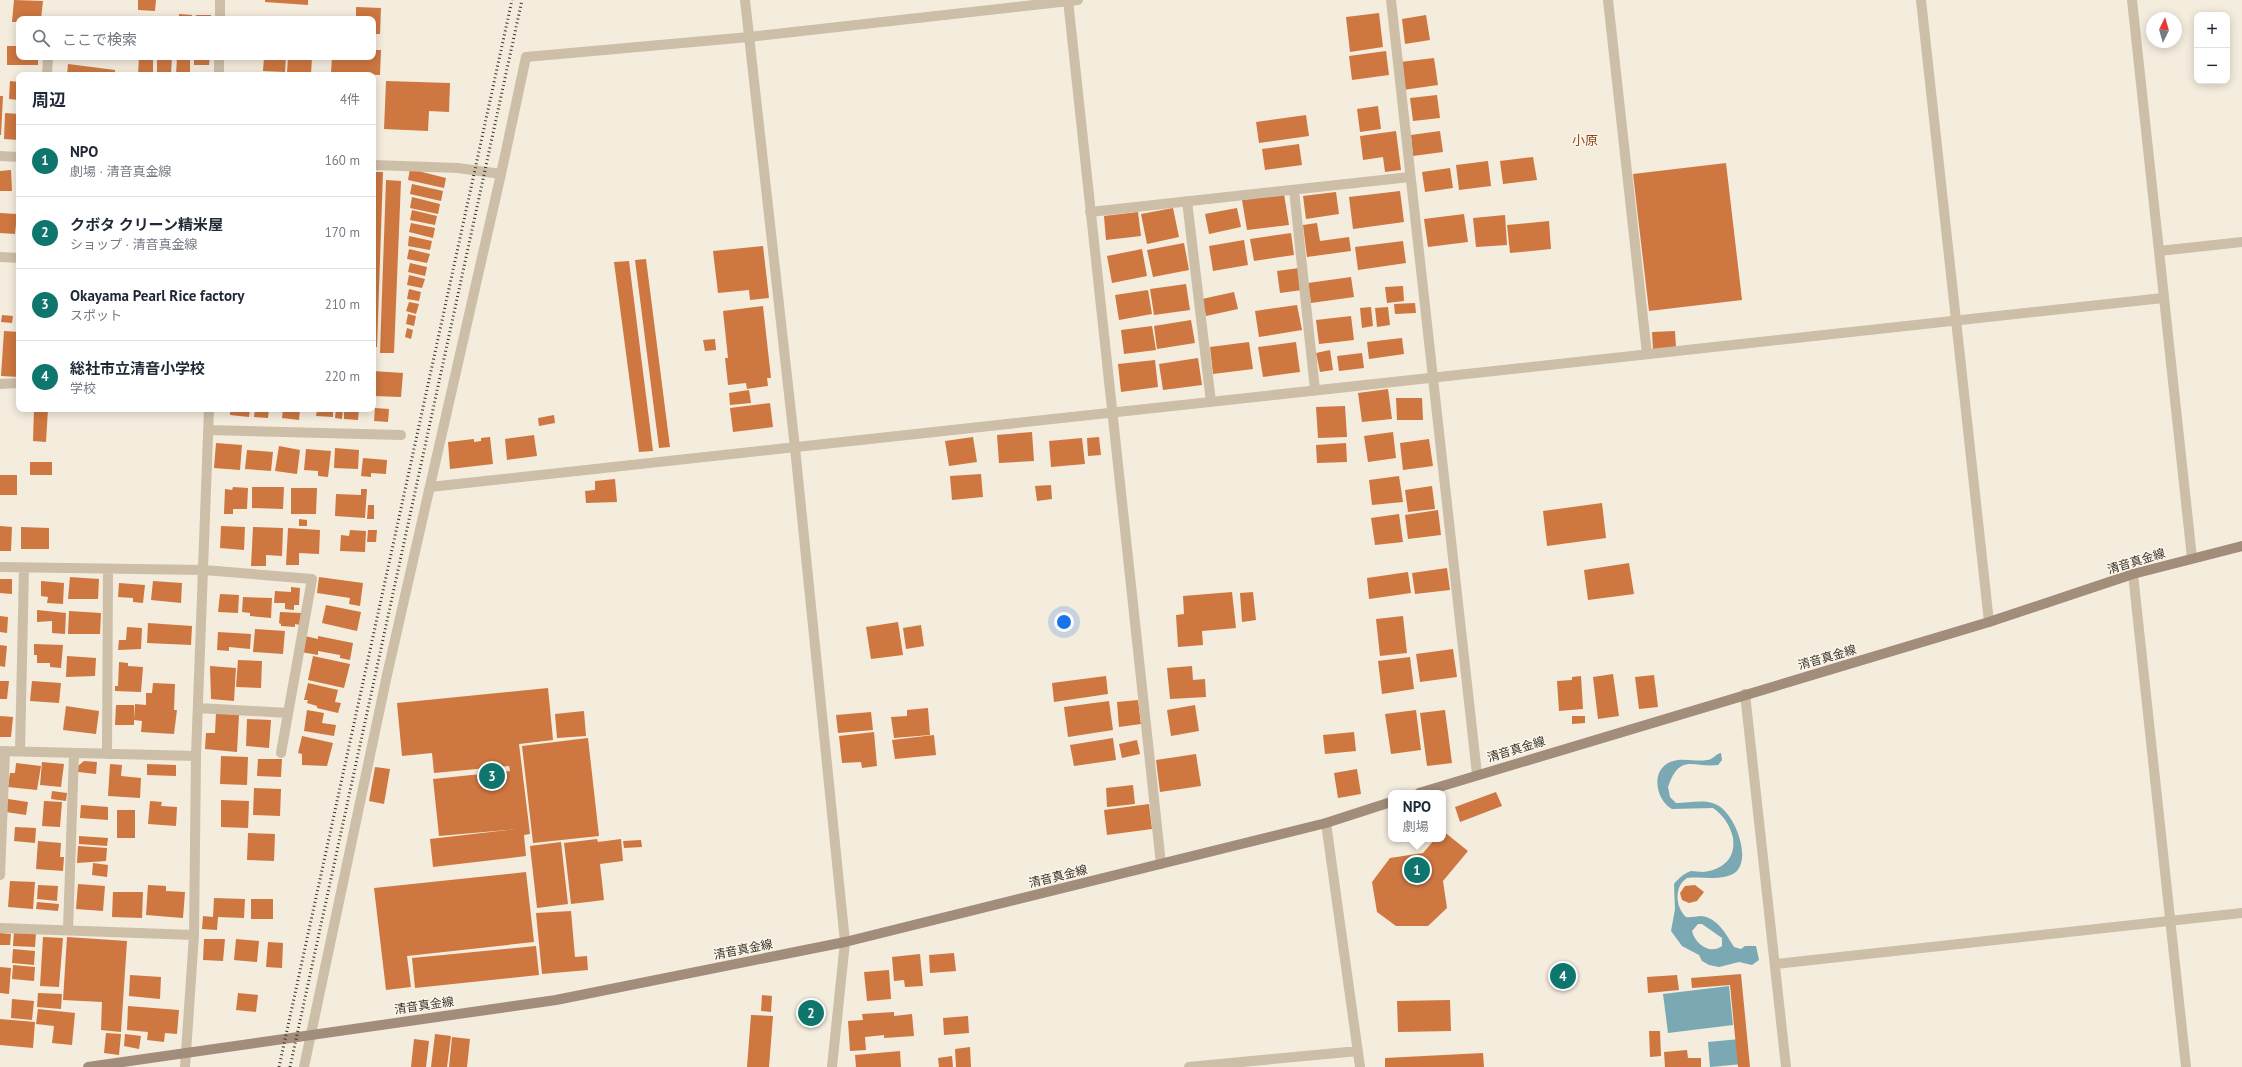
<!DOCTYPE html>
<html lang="ja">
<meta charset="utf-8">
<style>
body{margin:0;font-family:"PT Sans","Noto Sans JP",sans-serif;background:#f6f6f7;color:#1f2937}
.controls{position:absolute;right:12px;top:12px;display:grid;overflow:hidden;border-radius:8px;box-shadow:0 2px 10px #0003}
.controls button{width:36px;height:36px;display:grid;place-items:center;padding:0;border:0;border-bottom:1px solid #e0e1e3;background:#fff;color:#1f2937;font:20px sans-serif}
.compass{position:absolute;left:2146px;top:12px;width:36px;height:36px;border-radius:50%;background:#fff;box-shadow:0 2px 10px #0003;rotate:5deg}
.you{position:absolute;left:1064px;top:622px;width:14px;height:14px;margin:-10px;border:3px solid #fff;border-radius:50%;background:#1a73e8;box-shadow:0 0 0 6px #1a73e833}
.badge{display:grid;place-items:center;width:26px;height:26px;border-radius:50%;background:#0f766e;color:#fff;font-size:13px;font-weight:700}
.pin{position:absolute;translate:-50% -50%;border:2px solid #fff;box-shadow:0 1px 4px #0006}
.popup{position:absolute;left:1388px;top:790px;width:58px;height:52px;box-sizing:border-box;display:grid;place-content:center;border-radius:8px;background:#fff;filter:drop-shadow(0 1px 3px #0005);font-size:13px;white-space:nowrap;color:#747a83}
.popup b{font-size:15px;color:#1f2937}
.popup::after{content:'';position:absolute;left:50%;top:100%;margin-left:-8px;border:8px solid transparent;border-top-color:#fff}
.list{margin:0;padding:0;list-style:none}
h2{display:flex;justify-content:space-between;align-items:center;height:52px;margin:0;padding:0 16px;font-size:17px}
h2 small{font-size:13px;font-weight:400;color:#747a83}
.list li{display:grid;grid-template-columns:26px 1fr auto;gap:12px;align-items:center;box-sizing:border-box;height:72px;padding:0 16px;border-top:1px solid #e0e1e3}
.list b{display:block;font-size:15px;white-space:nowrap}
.list p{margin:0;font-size:13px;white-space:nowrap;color:#747a83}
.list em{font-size:13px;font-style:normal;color:#747a83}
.icon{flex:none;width:22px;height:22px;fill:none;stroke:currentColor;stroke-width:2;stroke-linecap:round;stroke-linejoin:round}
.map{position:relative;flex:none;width:2242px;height:1067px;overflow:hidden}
.search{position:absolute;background:#fff;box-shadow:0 2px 10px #0003;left:16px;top:16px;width:360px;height:44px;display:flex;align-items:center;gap:10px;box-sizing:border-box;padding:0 14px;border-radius:8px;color:#747a83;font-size:15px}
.panel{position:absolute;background:#fff;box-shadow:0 2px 10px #0003;left:16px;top:72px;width:360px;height:340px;border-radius:8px}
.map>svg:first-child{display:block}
.water{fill:#7aa9b3;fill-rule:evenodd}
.building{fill:#ce7741}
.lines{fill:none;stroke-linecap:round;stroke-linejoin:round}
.street{stroke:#cdbea8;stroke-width:10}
.secondary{stroke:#a18d79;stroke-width:10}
.rail{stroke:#393028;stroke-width:3;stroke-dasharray:1 3;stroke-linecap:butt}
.labels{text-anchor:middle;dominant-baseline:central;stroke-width:3;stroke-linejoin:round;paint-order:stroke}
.street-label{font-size:12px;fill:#393028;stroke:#fbf6ea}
.neighbourhood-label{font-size:13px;fill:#8e471c;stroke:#fbf6ea}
</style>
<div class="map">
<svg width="2242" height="1067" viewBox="0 0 2242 1067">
<rect width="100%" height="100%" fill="#f4ecdd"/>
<!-- water -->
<path class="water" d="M1721 753 1722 760 1718 765C1693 768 1680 752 1668 787L1670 797 1676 803C1689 803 1703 799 1715 804 1735 811 1754 863 1733 874 1718 881 1703 876 1687 878 1674 886 1675 907 1686 917 1691 918 1696 916 1701 916 1718 918 1726 934 1734 947L1741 949 1745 946H1756L1759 960 1752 965 1739 962 1719 967 1709 965 1702 961 1699 955 1682 946 1671 931 1675 909 1674 884C1678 879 1684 873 1691 871 1695 871 1699 872 1703 872 1722 870 1736 859 1733 838 1730 825 1724 816 1713 808L1672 809C1656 800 1650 771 1670 762 1682 757 1695 762 1707 760 1713 760 1715 754 1721 753ZM1698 924H1702L1722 938V946C1710 955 1695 944 1692 931Z
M1729 986 1733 1025 1668 1033 1663 994Z
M1740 1039 1743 1064 1710 1067 1708 1042Z"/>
<!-- building -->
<path class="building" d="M14 0 43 1 41 19H19V22H12Z
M138 0H156L155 11 138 10Z
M265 0H308V5L265 2Z
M356 7 381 8 380 34H373V19H356Z
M1379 13 1383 47 1350 52 1346 17Z
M179 14 192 15V19H179Z
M196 15H211V19H195Z
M1426 15 1430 40 1405 44 1402 19Z
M140 16H155V19H140Z
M7 46H19V57H38V65H7Z
M373 50H381L380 75 331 73 332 57H373Z
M1386 51 1389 75 1352 80 1349 56Z
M139 57H153V75H138Z
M157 57H172L171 75H157Z
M177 57H190V75H176Z
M194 57H210L209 65H194Z
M264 57H286L285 72 263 71Z
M288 57H312L311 74 287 73Z
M1434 58 1438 85 1403 90 1400 62Z
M68 64 115 70V75H67Z
M10 81 19 82V100L9 99Z
M386 81 450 83 449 112 429 111 428 131 384 129Z
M1437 95 1440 118 1413 121 1410 98Z
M0 96H3L1 135H0Z
M1378 106 1381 129 1360 132 1357 109Z
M5 113 19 114V140L4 139Z
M1306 115 1309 136 1259 143 1256 122Z
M1396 131 1401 170 1385 172 1383 157 1363 160 1360 136Z
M1440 131 1443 152 1413 156 1411 135Z
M1299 144 1302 165 1265 170 1262 149Z
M1533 157 1537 180 1503 184 1500 161Z
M1488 161 1491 186 1459 190 1456 165Z
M1726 163 1742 300 1649 311 1633 174Z
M1450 168 1453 188 1425 192 1422 172Z
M410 169 446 178 444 188 408 180Z
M11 170 12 191H0V171Z
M373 172H383L377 347H373Z
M386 180 401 181 394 353H380Z
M412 184 443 191 441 201 410 194Z
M1400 191 1404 222 1353 229 1349 197Z
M1336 192 1339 214 1306 219 1303 196Z
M1284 194 1289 225 1247 230 1242 200Z
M412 197 440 204 438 214 410 208Z
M1173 208 1179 237 1147 244 1141 214Z
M1237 208 1241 227 1209 234 1205 214Z
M412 210 437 216 435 225 410 220Z
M1138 212 1141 236 1106 240 1104 216Z
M0 213 17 214 15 234 0 233Z
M1464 214 1468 242 1428 247 1424 219Z
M1505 215 1507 245 1476 247 1473 218Z
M1549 221 1551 249 1510 253 1507 225Z
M411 223 435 228 433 238 409 232Z
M1317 223 1320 241 1349 237 1351 251 1307 257 1303 225Z
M1291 233 1294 255 1254 261 1250 239Z
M409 236 432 241 430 250 408 246Z
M1244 240 1248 265 1213 271 1209 246Z
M1403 241 1406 263 1358 270 1355 247Z
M1184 243 1189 270 1153 277 1147 250Z
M763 246 769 298 750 300 749 290 718 293 713 251Z
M409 249 430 254 427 263 407 259Z
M1142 249 1147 276 1112 283 1107 256Z
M646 259 670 447 659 448 635 260Z
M629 261 653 451 639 452 614 262Z
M410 263 427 267 425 276 408 272Z
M1299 268 1302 290 1280 293 1277 271Z
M409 275 425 279 422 288 407 285Z
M1351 277 1354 297 1311 303 1308 283Z
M1186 284 1190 310 1154 315 1150 289Z
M1403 286 1404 301 1387 303 1385 287Z
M409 289 421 292 419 301 407 299Z
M1148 290 1152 314 1119 320 1115 295Z
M1234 292 1238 309 1206 316 1202 299Z
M409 302 419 304 416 314 406 311Z
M1415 303 1416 313 1395 314 1394 304Z
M1297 305 1302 330 1259 337 1255 311Z
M763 306 771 378H767L768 386 747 389 746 383 728 385 725 358H728L723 311Z
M1371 307 1373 326 1362 328 1360 308Z
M1388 307 1390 325 1377 327 1375 308Z
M408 314 416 316 414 326 406 324Z
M2 315 13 316 12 323 1 322Z
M1351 316 1354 340 1319 344 1316 320Z
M1191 320 1195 343 1157 349 1154 326Z
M1152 326 1156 350 1124 354 1121 330Z
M407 328 413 330 411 339 405 337Z
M4 331 19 332 18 377 1 376Z
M1675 331 1676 348 1653 350 1652 332Z
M1402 338 1404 354 1369 359 1367 342Z
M715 339 716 350 705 351 703 340Z
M1249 342 1253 369 1213 374 1210 347Z
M1296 342 1300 372 1263 377 1258 347Z
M1330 350 1333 370 1320 372 1316 353Z
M1362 353 1364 368 1339 371 1337 356Z
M1198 358 1202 385 1163 390 1159 364Z
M1155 360 1158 387 1121 392 1118 364Z
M373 371 403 373 401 397 373 396Z
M1388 389 1392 419 1362 422 1358 393Z
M749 390 751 403 730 405 729 393Z
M1396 398H1422L1423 420H1397Z
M770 403 773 427 733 432 730 408Z
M1345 406 1347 437 1318 438 1316 407Z
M375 408 389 409 388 422 374 421Z
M34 409H48L46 442 33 441Z
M230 409H250L249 417 230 415Z
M255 409H269L268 418 254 417Z
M283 409H300L299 420 282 418Z
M336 409H343L342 419 335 418Z
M344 409H359L358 420 344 419Z
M317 410 333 411V417L316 416Z
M554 415 555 423 539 426 538 418Z
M1032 432 1034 461 999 463 997 435Z
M1393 432 1396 458 1368 462 1364 436Z
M534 435 537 456 507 460 505 439Z
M490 437 493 464 450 469 448 442 474 439V442L481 441V438Z
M973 437 977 462 949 466 945 441Z
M1099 437 1101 455 1088 456 1087 438Z
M1082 438 1085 464 1051 467 1049 441Z
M1429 439 1433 466 1403 470 1400 443Z
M216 443 242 445 240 470 214 468Z
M1346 443 1347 462 1317 463 1316 445Z
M279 446 300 450 297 474 275 471Z
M335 448 359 450 358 469 334 468Z
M306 449 331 451 328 477 318 476V471L304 470Z
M247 450 273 452 271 471 245 469Z
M363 458 387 460 386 474 371 473V477L361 476Z
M30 462H52V475H30Z
M981 474 983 497 952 500 950 476Z
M0 475H17V495H0Z
M1399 476 1403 502 1372 505 1369 480Z
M615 479 617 502 586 503 585 491 595 490V481Z
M1051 485 1052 499 1037 501 1035 486Z
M1432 486 1435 509 1408 512 1405 490Z
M233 487 248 488 247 509H233V514H224L225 489 232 490Z
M252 487H284L283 509 252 508Z
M291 488H317L316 514H291Z
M361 489H367L365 518 335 516 336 494 361 495Z
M1602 503 1606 538 1547 546 1543 511Z
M368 505H374V519H367Z
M1438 510 1441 535 1408 539 1405 515Z
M1399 514 1403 542 1375 545 1371 518Z
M299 519 307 520V526H299Z
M0 526 12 527 11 551H0Z
M221 526 245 527 244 550 220 548Z
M21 527 49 528V549H21Z
M253 527 283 528 282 556 266 555V566H251Z
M288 528 320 530 319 554 299 553V565H286Z
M350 530 366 531 365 552 340 551 341 535 349 536Z
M368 530H377L376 542H367Z
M1629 563 1634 594 1588 600 1584 570Z
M1447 568 1450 590 1415 594 1412 573Z
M1408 572 1411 593 1369 599 1367 578Z
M70 577 99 579 98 599H68Z
M319 577 363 583 360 606 349 604 350 598 317 593Z
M0 579H12V594L0 593Z
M41 581 64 583 63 604 47 603 48 597 41 596Z
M153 581 182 583 181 603 151 600Z
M119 583 145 585 143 603 133 602V598L118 597Z
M291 587 300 588 299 605H294V610L285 609V603H274L275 591 291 592Z
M1232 592 1236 628 1202 631 1203 645 1178 647 1176 615 1184 614 1183 596Z
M1253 592 1256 620 1242 622 1240 593Z
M220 594 239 595 238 613 218 612Z
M243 597 272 598 271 618 250 616V613L242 612Z
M326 605 361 612 357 631 322 623Z
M37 610 66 613 65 634 52 633V621L37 622Z
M69 611 101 613 100 634H68Z
M280 612 301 613 300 625 295 624V627L281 626V624L279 623Z
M0 616 8 617 7 633 0 632Z
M1403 616 1407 653 1380 656 1376 619Z
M898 622 903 655 871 659 866 627Z
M148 623 192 626 191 645 147 643Z
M921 625 924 646 906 649 903 628Z
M127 627 142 628 141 649 118 650 119 640H126Z
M255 629 285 631 283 654 253 652Z
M218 632 251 634 250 649 229 647V651L217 650Z
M305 636 318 639V636L353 643 350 660 340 658V655L318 651V655L301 652Z
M34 644 63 645 61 668 50 667V663H37V655H34Z
M0 645 7 646 5 667 0 666Z
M1453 649 1457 677 1420 682 1416 654Z
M67 656 96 658 95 676 66 677Z
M313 656 350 664 344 688 308 680Z
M1410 657 1414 689 1382 694 1378 661Z
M238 660 262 661 261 688 236 687Z
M119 662 128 663V666L143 667 141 692 115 691V686H118Z
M210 666 236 668 234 701 211 699Z
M1192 666 1193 680 1205 679 1206 697 1170 699 1167 668Z
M1613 674 1619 716 1598 719 1593 677Z
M1654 675 1658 707 1639 709 1635 677Z
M1106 676 1108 694 1054 702 1052 683Z
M1581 676 1583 709 1559 711 1557 681 1572 680V677Z
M0 681H9L7 699H0Z
M32 681 61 683 59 703 30 701Z
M153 683 175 684 174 710H177L174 734 141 732 142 721 134 720 135 704 146 705V693H152Z
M308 683 338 690 335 702 341 703 338 713 317 708V706L307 703 308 700H304Z
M548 688 553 740 519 744 530 834 524 835 526 856 433 867 430 839 517 829 439 836 433 779 510 771 509 766 434 773 432 753 402 756 397 703Z
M1138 700 1141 724 1119 727 1117 702Z
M1109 701 1113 730 1068 737 1064 707Z
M116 705H134V725H115Z
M1195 705 1199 731 1171 736 1167 710Z
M66 706 99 711 96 734 63 730Z
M928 708 930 735 894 738 891 717 907 716V710Z
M307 710 324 713 322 723 336 725 334 736 304 731Z
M1416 710 1421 750 1391 754 1385 714Z
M1445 710 1452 763 1427 766 1420 713Z
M584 711 586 736 557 738 555 714Z
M871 712 873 730 838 733 836 715Z
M216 713 239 715 237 752 205 749 206 733H215Z
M0 716 13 717 11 737H0Z
M1572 716H1585V723L1572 724Z
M247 719 271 720 269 748 246 746Z
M874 732 877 766 862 768 861 762 842 763 839 736Z
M1354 732 1356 751 1325 754 1323 735Z
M934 735 936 755 895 759 892 740Z
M302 736 333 743 327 766 302 765V754L298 753Z
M588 738 599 836 533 843 522 746Z
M1113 738 1116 760 1074 766 1070 745Z
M1137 740 1140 754 1122 758 1119 744Z
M1196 754 1201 786 1160 792 1156 760Z
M221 756 248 757 247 785 220 784Z
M258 759H282L281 777 257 776Z
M84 761 97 762 96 774 78 772V766Z
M42 762 64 764 61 787 40 785Z
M16 763 41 766 37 790 8 787 10 773H15Z
M110 764 122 765 121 776 141 778 140 798 108 796Z
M147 764 176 765V776L147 775Z
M375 767 390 769 384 804 369 801Z
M1357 769 1361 794 1338 798 1334 773Z
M1133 785 1135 804 1107 807 1106 788Z
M254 788 281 789 280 816 253 815Z
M52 791 67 793 66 801 51 799Z
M1496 792 1502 806 1460 822 1455 807Z
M8 799 28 802 26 815 6 812Z
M221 800 249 801 248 828 221 827Z
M44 801 62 802 60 827 42 826Z
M150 801 162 802 161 806 177 807 176 826 148 824Z
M1149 804 1152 829 1107 835 1104 810Z
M81 805 108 807V820L80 818Z
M117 810H135V838H117Z
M15 827 36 828 35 843 14 841Z
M1443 831 1468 851 1443 881 1447 908 1428 926H1396L1377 912 1372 882 1390 858 1423 853 1435 839H1443Z
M248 833 275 834 274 861 247 860Z
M79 836 108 838 107 846 79 844Z
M597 839 598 842 621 839 623 861 600 864 604 900 571 904 564 843Z
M641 840 642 847 624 848 623 841Z
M38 841 61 843 60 857H64L63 871 36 869Z
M561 842 568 904 537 908 530 846Z
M78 846 107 848 106 861 77 863Z
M93 863 108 865 107 877 92 875Z
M526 872 534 942 407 956 411 987 386 990 374 888Z
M10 881 35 882 33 909 8 907Z
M78 884 105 886 103 911 76 909Z
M38 885 58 886 57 901 37 899Z
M148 885 166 886V891L185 892 183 918 146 915Z
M1695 885 1704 892 1697 901 1689 903 1682 900 1680 893 1685 886Z
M113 892H143L142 918 112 917Z
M214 898 245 899 244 918 218 917 217 930 202 929 203 916 213 917Z
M251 899H273V919H251Z
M37 902 59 904 58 911 36 909Z
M571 911 575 957 587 956 588 970 542 974 536 913Z
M14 931 36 933 35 947 13 946Z
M0 933 11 934 10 945H0Z
M43 937 63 938 59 987 40 986Z
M67 937 127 941 121 1032 101 1030 102 1002 63 1000Z
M204 939H225L223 961 203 960Z
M236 939 259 941 257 962 234 960Z
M268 942 283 943 282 968 266 967Z
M536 946 539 975 415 988 412 958Z
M13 949 35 951 34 965 12 963Z
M954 953 956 971 930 973 929 955Z
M920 954 923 986 905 987 904 980 894 981 892 957Z
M13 965 35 967 34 981 12 979Z
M0 967 11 968 9 994 0 993Z
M889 970 891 999 867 1001 864 972Z
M1741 974 1750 1067H1738L1730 985 1692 988 1691 978Z
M130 975 161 977 160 999 129 996Z
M1677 975 1679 990 1648 993 1647 977Z
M38 993 62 994 61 1009 37 1007Z
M238 993 258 995 256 1012 236 1010Z
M762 995 772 996 771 1012 761 1011Z
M12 999 34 1001 32 1020 11 1018Z
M1450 1000 1451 1031 1398 1032 1397 1001Z
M128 1006 179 1010 177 1034 165 1033 164 1042 147 1040 148 1032 127 1030Z
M38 1009 75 1013 72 1045 52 1043 54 1026 36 1024Z
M894 1012V1016L912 1014 914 1036 884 1038V1035L865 1037 866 1050 850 1051 848 1021 863 1020 862 1014Z
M751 1015 773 1016 769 1067H747Z
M968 1016 969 1033 944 1035 943 1018Z
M0 1019 35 1022 33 1048 0 1045Z
M1649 1031H1660L1661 1056 1650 1057Z
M106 1033 121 1034 119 1055 104 1053Z
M125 1034 141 1036 139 1049 124 1046Z
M435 1034 451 1036 447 1067H431Z
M452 1037 470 1039 467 1067H449Z
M414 1039 429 1041 426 1067H411Z
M970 1047 971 1067H956L955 1049Z
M1687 1050 1688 1058H1701V1067H1665L1664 1052Z
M900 1051 901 1067H856L855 1055Z
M1483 1053 1484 1067H1385V1058Z
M952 1056 953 1067H939L938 1058Z"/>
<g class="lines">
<!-- street -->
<path class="street" d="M745 0 795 448 845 942 832 1067
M1068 0 1161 864
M1391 0 1477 774
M1608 0 1647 354
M1921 0 1989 622
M2132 0 2192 558
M220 19V0
M47 75 48 57
M219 75V57
M0 156 19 157
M373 165 458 168 501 174 526 57 749 37 1078 0
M1294 190 1315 390
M1187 201 1211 402
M1090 212 1410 177
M2159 251 2242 242
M0 257 19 258
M0 384 19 383
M209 430 401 435
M430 487 2163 298
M0 567 204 570 312 579 281 753
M2133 574 2186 1067
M1745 694 1786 1067
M198 708 288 713
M0 751 196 756
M20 751 24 568
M107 754 108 569
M1326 823 1360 1067
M0 875 5 751
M0 928 194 935
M68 930 74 753
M1776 964 2242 913
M185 1067 194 935 196 756 209 409
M304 1067 387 675 501 174
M1189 1067 1358 1051"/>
<!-- secondary -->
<path class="secondary" d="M1419 793 1989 622 2133 574 2242 546
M88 1067 556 1000 845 942 1326 823 1391 802"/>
<!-- rail -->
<path class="rail" d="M279 1067 512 0
M290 1067 522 0"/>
</g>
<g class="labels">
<!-- street labels -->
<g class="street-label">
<text transform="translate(2136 561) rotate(-17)">清音真金線</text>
<text transform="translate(1827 657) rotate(-16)">清音真金線</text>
<text transform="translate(1516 749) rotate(-17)">清音真金線</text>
<text transform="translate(1058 876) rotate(-14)">清音真金線</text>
<text transform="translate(743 949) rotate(-11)">清音真金線</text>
<text transform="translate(424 1005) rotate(-8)">清音真金線</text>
</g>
<!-- neighbourhood labels -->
<g class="neighbourhood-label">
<text x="1585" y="140">小原</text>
</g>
</g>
</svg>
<div class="controls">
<button>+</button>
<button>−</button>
</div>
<svg class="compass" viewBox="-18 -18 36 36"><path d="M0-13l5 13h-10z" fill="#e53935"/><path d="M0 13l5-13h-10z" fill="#747a83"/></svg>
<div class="you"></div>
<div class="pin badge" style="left:1417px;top:870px">1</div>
<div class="popup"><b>NPO</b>劇場</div>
<div class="pin badge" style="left:811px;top:1013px">2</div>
<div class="pin badge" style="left:492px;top:776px">3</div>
<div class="pin badge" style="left:1563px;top:976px">4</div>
<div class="search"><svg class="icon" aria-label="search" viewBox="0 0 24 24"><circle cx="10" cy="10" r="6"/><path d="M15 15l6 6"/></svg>ここで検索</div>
<section class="panel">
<h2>周辺<small>4件</small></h2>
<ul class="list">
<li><span class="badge">1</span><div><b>NPO</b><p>劇場 · 清音真金線</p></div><em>160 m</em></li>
<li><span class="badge">2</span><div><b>クボタ クリーン精米屋</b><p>ショップ · 清音真金線</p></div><em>170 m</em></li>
<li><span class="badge">3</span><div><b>Okayama Pearl Rice factory</b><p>スポット</p></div><em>210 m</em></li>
<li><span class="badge">4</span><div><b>総社市立清音小学校</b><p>学校</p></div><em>220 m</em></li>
</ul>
</section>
</div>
